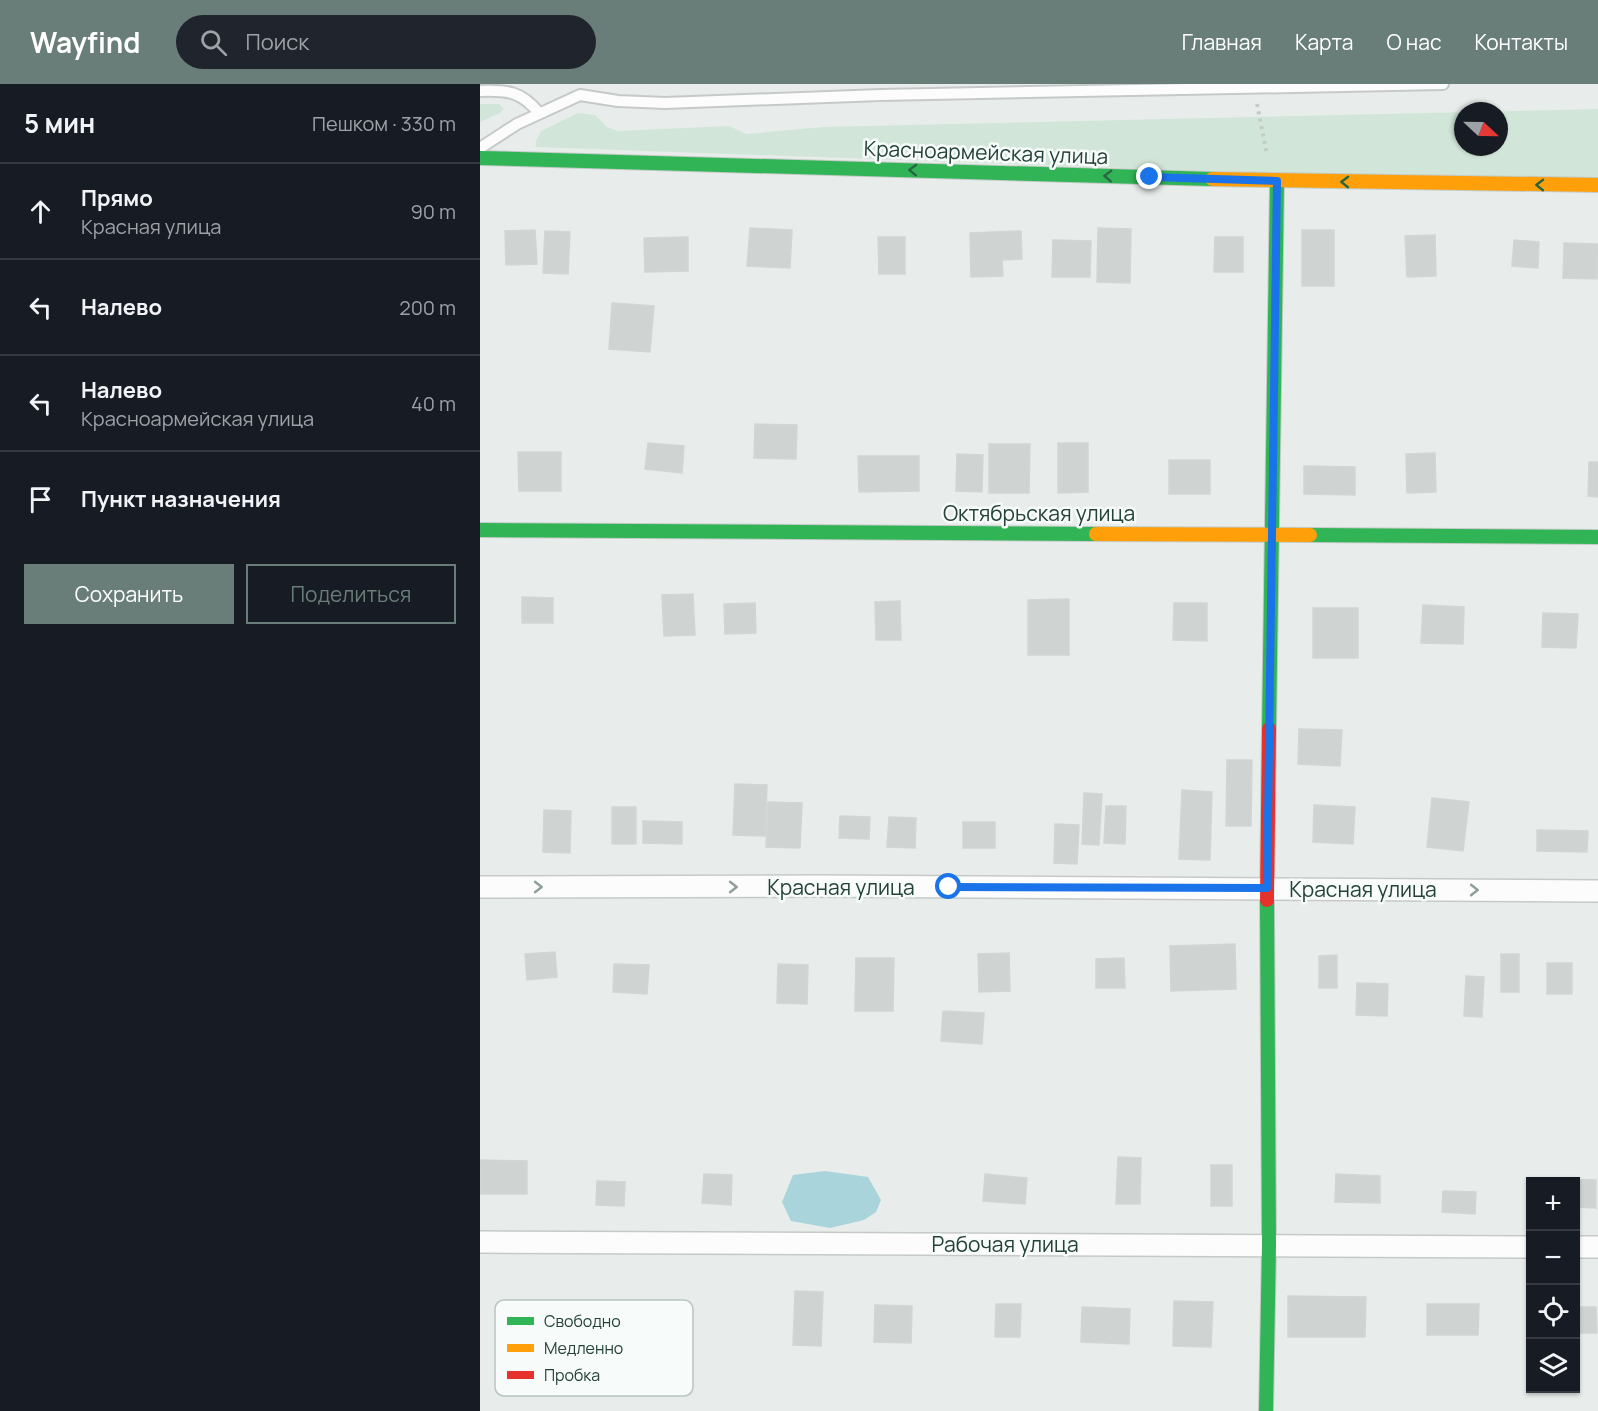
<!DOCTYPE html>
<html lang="ru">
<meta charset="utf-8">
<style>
body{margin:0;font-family:Manrope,sans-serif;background:#20242c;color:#f1f3f6}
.controls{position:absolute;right:18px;bottom:18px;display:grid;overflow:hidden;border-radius:0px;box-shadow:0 2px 4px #0004}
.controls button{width:54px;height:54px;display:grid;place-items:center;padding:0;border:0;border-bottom:2px solid #363941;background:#171b24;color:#f1f3f6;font:30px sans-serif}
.compass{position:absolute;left:974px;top:18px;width:54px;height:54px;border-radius:50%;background:#171b24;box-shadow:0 2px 4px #0004;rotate:112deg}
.stop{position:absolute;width:18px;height:18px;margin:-14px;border:4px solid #1a73e8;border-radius:50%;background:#fff}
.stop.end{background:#1a73e8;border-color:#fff;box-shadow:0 2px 6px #0008}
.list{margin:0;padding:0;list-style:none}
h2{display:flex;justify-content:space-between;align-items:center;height:78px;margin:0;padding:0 24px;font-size:26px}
h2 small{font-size:20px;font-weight:400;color:#9ea1a6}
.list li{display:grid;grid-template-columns:39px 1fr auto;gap:18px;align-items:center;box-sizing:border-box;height:96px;padding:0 24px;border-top:2px solid #363941}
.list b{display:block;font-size:22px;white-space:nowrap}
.list p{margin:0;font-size:20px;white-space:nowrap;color:#9ea1a6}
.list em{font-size:20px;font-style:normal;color:#9ea1a6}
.actions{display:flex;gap:12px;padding:18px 24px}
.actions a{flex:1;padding:14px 0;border:2px solid #697e78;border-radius:0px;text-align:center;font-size:21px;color:#697e78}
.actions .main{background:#697e78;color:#fff}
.icon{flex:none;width:33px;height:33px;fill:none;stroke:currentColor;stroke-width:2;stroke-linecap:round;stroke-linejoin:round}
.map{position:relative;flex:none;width:1118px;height:1327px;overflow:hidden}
header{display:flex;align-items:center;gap:36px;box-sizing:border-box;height:84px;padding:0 30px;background:#697e78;color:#fff}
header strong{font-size:28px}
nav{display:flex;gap:33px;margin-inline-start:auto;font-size:21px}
.search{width:420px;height:54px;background:#20242c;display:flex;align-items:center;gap:15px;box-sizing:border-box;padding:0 21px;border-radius:33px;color:#9ea1a6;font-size:22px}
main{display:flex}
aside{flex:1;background:#171b24}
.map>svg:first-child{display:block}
.green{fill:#d1e6d8;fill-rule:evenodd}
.water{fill:#a9d4db}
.building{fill:#cfd4d2;stroke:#d1d6d4;stroke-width:1.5}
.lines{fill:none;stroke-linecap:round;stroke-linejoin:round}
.lane-casing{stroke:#c5cac8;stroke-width:14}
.street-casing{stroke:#c5cac8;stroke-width:24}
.fast-casing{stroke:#c3cbc8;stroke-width:16}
.slow-casing{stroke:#c3cbc8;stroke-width:16}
.jam-casing{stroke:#c3cbc8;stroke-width:16}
.path{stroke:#c3ccca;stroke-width:4;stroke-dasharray:3 4.5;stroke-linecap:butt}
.lane{stroke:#fcfcfc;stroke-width:10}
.street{stroke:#fcfcfc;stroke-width:21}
.fast{stroke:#30b455;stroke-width:14}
.slow{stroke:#ff9f0a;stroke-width:14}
.jam{stroke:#e5322d;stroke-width:14}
.oneway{stroke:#286442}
.oneway2{stroke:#909f9b}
.route{stroke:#1a73e8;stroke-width:8}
.labels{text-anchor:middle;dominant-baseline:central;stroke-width:5;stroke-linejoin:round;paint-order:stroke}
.street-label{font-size:21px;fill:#24423a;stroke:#f7fbf9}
.key{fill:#f7fbf9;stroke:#b8c4c0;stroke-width:1.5}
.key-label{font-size:16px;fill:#24423a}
</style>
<header>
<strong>Wayfind</strong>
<div class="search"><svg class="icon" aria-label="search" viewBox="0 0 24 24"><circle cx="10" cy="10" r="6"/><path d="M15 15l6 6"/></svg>Поиск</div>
<nav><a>Главная</a><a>Карта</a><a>О нас</a><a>Контакты</a></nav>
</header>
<main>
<aside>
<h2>5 мин<small>Пешком · 330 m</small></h2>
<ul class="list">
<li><svg class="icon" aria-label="ahead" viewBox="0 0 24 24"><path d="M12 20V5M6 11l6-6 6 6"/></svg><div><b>Прямо</b><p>Красная улица</p></div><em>90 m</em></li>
<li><svg class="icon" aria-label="left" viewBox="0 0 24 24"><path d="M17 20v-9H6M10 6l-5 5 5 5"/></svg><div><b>Налево</b></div><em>200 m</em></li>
<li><svg class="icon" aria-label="left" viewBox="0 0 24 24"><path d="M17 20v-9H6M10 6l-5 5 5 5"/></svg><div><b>Налево</b><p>Красноармейская улица</p></div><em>40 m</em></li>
<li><svg class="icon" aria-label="arrive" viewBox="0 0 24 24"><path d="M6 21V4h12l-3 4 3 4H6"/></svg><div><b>Пункт назначения</b></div></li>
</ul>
<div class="actions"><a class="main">Сохранить</a><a>Поделиться</a></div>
</aside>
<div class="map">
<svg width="1118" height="1327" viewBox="0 0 1118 1327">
<rect width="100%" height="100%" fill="#e8edeb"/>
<!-- green -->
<path class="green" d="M0 20H19L24 25 20 29 0 38Z
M1118 25V101L56 63V57L61 47 98 29 115 31 127 43 138 47 249 42 267 50 342 43ZM983 27H1019V63H983Z"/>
<!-- water -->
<path class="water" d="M345 1087 388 1093 401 1116 396 1128 384 1136 350 1144 311 1137 302 1118 313 1091Z"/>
<!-- building -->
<path class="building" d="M270 144 312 146 310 184 267 182Z
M618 144 651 145 650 199 617 198Z
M55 146 57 180 26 181 25 147Z
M822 146H854V202H822Z
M65 147 90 148 88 190 63 189Z
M541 147 542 175 522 176 523 192 491 193 490 149Z
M955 151 956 192 927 193 925 152Z
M208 153V187L165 188 164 154Z
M398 153H425V190H399Z
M735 153H763V188H734Z
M573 156 611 157 610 193H572Z
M1034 156 1059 158 1058 184 1032 182Z
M1084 159 1118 160 1117 195 1083 194Z
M132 219 174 222 170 268 129 265Z
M275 340 317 341 316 375 274 374Z
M168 359 204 362 202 389 165 385Z
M578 359H608V408L578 409Z
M509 360H550L549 409H509Z
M38 368H81V407H39Z
M955 369 956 408 927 409 926 370Z
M477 370 503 371 502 408 476 407Z
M378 372H439V407L379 408Z
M689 376H730V410H689Z
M1109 378H1118V413L1108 412Z
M824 382 875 383V411L824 410Z
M213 510 215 551 184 552 182 511Z
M42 513 73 514V539H42Z
M589 515V571H548V516Z
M420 517 421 556H396L395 518Z
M275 519 276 549 245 550 244 520Z
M694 519H727V557L693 556Z
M943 521 984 523 983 560 941 559Z
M833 524H878V574H833Z
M1063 529 1098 530 1096 564 1062 563Z
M819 645 862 646 860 682 818 680Z
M747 676H772L771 742H746Z
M255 700 287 701 285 752 253 751Z
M702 706 732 708 730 776 699 775Z
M604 709 622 710 619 761 602 760Z
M952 714 989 718 983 767 947 763Z
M288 718 322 719 320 764 286 763Z
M834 721 875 723 873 760 833 758Z
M626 722H646L645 760 624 759Z
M132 723H156V760H132Z
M64 726 91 727 90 769 63 768Z
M360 732 390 733 389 755 359 754Z
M409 733 436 734 435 764 407 763Z
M163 737 202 738V760L163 759Z
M483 738H515V764H483Z
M575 740 599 741 597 780 574 779Z
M1057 746 1108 747 1107 768 1057 767Z
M755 860 756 905 691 907 690 862Z
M75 868 77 893 47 896 45 870Z
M529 869 530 907 499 908 498 870Z
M1021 870H1039V908H1021Z
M857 871V904H839V872Z
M376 874H414L413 927H375Z
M644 874 645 904H616V875Z
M1067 879H1092V910H1067Z
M134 880 169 881 167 910 133 908Z
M298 880 328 881 327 920 297 919Z
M986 892 1004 893 1002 933 984 932Z
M877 899 908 900 907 932 876 931Z
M463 927 504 929 502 960 461 957Z
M638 1073 661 1074 660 1120H636Z
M0 1076 47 1077V1110H0Z
M731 1081H752V1122H731Z
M224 1090 252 1091 251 1121 222 1119Z
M505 1090 547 1094 545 1120 503 1117Z
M856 1090 900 1092V1119L855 1118Z
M1078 1095 1116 1096V1124L1096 1123V1098H1078Z
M117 1097 145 1098 144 1122 116 1121Z
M963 1107 996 1108 995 1130 962 1128Z
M315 1207 343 1208 341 1262 313 1261Z
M808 1212 886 1213 885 1253H808Z
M694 1217 733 1218 731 1263 693 1262Z
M516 1220H541L540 1253H515Z
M947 1220H999L998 1251H947Z
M395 1221 432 1222 431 1259 394 1258Z
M602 1223 650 1225 649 1260 601 1258Z
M1096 1223H1116L1117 1249H1096Z"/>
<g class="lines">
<defs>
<path id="lane" d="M0 7C27 6 41 7 59 29
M0 64 37 40 100 11 138 17 185 19 401 11 963 0"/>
<path id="street" d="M0 803 337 802 1118 807
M0 1158 1050 1163
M1096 1163H1118"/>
<path id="fast" d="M0 74 732 95
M0 446 616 450
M830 451 1118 453
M789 645 797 97
M786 1327 789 1161 787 816"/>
<path id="slow" d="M732 95 1118 101
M616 450 830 451"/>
<path id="jam" d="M787 816 789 645"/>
</defs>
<!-- lane casing -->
<use href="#lane" class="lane-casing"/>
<!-- street casing -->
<use href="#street" class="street-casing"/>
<!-- fast casing -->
<use href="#fast" class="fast-casing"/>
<!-- slow casing -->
<use href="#slow" class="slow-casing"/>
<!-- jam casing -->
<use href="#jam" class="jam-casing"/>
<!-- path -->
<path class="path" d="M777 20 787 71"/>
<!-- lane -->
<use href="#lane" class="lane"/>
<!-- street -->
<use href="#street" class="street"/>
<!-- fast -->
<use href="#fast" class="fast"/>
<!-- slow -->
<use href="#slow" class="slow"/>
<!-- jam -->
<use href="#jam" class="jam"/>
</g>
<!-- one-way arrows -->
<defs><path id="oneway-chevron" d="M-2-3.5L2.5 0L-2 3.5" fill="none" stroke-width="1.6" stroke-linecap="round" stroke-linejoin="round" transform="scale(1.5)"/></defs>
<g class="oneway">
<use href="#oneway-chevron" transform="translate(433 86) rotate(-178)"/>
<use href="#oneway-chevron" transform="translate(628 92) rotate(-178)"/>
<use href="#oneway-chevron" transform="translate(865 98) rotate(-179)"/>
<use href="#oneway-chevron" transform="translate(1060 101) rotate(-179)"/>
</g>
<g class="oneway2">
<use href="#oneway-chevron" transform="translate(58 803)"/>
<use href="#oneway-chevron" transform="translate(253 803)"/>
<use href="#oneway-chevron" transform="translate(994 806)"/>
</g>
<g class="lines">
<!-- route -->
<path class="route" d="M469 803 787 804 797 97 670 93"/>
</g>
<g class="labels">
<!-- street labels -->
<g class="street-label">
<text transform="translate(506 68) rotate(2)">Красноармейская улица</text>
<text x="559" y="429">Октябрьская улица</text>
<text x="361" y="803">Красная улица</text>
<text x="883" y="805">Красная улица</text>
<text x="525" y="1160">Рабочая улица</text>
</g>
</g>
<!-- legend -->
<rect x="15" y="1216" width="198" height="96" rx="9" class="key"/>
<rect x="27" y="1233" width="27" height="8" fill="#30b455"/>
<rect x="27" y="1260" width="27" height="8" fill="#ff9f0a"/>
<rect x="27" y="1287" width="27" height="8" fill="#e5322d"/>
<g class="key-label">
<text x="64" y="1243">Свободно</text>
<text x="64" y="1270">Медленно</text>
<text x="64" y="1297">Пробка</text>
</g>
</svg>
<div class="controls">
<button>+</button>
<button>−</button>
<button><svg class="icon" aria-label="locate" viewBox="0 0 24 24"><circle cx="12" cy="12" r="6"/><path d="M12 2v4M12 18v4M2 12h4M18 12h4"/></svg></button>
<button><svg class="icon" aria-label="layers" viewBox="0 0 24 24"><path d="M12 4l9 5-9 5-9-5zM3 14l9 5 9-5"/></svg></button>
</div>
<svg class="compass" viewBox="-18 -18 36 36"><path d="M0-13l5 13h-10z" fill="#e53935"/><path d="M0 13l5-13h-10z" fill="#9ea1a6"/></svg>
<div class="stop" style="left:469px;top:803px"></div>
<div class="stop end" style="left:670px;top:93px"></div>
</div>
</main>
